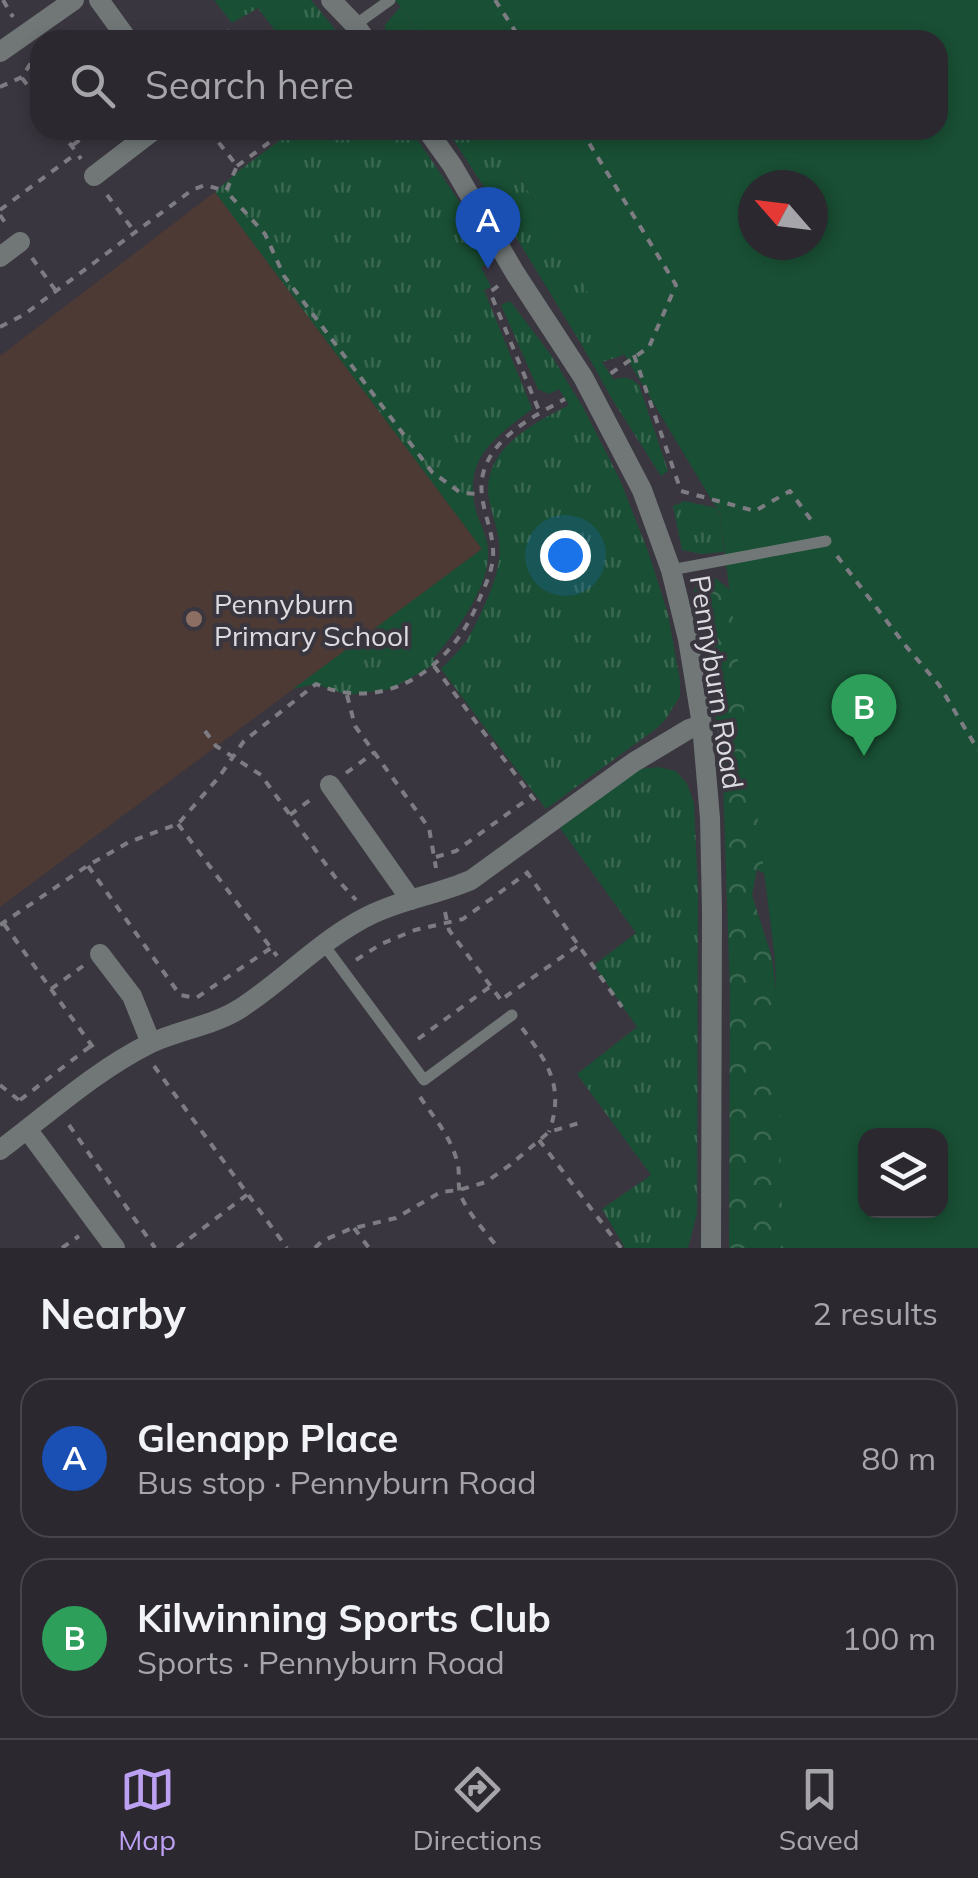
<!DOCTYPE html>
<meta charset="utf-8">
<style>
body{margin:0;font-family:Mulish,sans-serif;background:#37343b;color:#f1f3f6}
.controls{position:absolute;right:30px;bottom:30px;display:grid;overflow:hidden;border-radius:20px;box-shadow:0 5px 15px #0003}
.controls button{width:90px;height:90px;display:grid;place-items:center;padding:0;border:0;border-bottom:2px solid #47444b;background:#2b282f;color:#f1f3f6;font:50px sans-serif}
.compass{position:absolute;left:738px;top:170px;width:90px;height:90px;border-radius:50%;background:#2b282f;box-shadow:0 5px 15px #0003;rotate:298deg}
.you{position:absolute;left:565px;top:555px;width:35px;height:35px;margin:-25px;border:8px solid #fff;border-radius:50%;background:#1a73e8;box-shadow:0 0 0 15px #1a73e833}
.badge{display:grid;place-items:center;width:65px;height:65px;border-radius:50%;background:#bca0f2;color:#fff;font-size:32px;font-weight:700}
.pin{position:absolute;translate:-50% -82px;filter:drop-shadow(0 2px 5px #0008)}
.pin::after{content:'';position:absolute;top:52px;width:35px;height:30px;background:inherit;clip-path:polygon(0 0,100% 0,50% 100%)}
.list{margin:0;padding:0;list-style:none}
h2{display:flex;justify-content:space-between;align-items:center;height:130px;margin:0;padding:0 40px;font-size:42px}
h2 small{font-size:32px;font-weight:400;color:#a6a6aa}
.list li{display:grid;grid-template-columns:65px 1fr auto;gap:30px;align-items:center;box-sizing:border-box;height:160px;margin:0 20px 20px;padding:0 20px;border:2px solid #47444b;border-radius:30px}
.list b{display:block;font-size:38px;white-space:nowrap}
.list p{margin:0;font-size:32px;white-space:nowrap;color:#a6a6aa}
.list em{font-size:32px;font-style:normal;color:#a6a6aa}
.icon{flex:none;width:55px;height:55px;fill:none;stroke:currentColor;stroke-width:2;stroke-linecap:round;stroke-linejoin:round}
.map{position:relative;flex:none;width:978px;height:1248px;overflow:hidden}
.search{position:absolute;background:#2b282f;box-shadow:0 5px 15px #0003;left:30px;right:30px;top:30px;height:110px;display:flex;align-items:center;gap:25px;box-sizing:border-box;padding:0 35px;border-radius:30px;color:#a6a6aa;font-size:38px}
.sheet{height:490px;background:#2b282f}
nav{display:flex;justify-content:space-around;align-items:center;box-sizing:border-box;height:140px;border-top:2px solid #47444b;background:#2b282f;font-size:28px;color:#a6a6aa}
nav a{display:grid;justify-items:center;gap:5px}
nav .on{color:#bca0f2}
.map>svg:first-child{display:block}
.education{fill:#4e3a34}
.grass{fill:url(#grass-tufts)}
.forest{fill:url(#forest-crowns)}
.pitch{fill:#194f34;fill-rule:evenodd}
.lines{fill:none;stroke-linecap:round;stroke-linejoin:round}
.path{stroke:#7e7c83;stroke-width:4;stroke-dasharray:8 8;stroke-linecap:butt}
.service{stroke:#717777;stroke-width:11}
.minor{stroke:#717777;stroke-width:20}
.tertiary{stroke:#717777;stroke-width:20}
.education-dot{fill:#8d6e63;stroke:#39363f;stroke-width:4}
.labels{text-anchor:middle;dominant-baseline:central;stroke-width:8;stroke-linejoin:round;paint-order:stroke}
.poi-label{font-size:28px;fill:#dcdbe0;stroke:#39363f;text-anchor:start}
.street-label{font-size:28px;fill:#dcdbe0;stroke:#39363f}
</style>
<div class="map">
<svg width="978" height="1248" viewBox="0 0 978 1248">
<defs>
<pattern id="grass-tufts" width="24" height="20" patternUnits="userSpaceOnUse" patternTransform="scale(2.5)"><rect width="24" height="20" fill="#194f34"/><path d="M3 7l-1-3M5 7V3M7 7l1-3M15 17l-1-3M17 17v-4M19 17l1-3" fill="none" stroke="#3a6851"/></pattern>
<pattern id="forest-crowns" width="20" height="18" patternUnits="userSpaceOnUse" patternTransform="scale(2.5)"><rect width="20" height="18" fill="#194f34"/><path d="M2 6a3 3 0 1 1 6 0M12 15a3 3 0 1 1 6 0" fill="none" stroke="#3a6851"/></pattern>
</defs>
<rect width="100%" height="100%" fill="#39363f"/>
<!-- education -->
<path class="education" d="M215 192 482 549 0 907V356Z"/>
<!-- grass -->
<path class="grass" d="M214 0H311L344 40H282L258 8 232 23Z
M400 7 426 40H386L385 25Z
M294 130H411L459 201 489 264 481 267 491 287 484 290 532 409C497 436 464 457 475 507 479 525 490 538 488 559 485 593 455 633 433 659L437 663 391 689 347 695 316 684 293 689 482 549 215 192 241 169Z
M447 130H491L570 260 624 355 602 362 614 380C624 376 631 377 639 385L668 471 661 476 612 399 583 347 508 224Z
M510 301 551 355 584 409 620 480 649 554 668 614 680 681V696L665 720 657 728 546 809 441 669C450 660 460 650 467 640 479 620 496 583 499 560 502 539 493 519 489 499 481 450 532 424 569 405L559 389 549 394 538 389 501 305Z
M685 501 716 508 720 515 724 552 702 554 682 550 673 506Z
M658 767 676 771 687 784 694 803 698 892 697 1214 688 1248H625L602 1209 651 1175 577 1074 637 1027 594 965 636 933 560 828 640 769Z"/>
<!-- forest -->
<path class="forest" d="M705 574C726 578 766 630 783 649L777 879 757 870 752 895 772 958 782 1043 799 1248H729L730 991 723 780 709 661 693 597 697 581Z"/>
<!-- pitch -->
<path class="pitch" d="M395 0H978V1248H783L775 960 720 514 606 324 570 260 491 130H938V40H426ZM753 185H813V245H753ZM866 1136H940V1210H866Z"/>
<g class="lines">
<!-- path -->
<path class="path" d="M3 0 13 17
M495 0 521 40
M216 40 229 30
M22 78 40 102
M0 87 22 77 36 55
M60 130 81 159
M209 130 237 166 226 191 265 234 284 276 432 472 461 493 481 494
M581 130 676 285 649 347 610 374
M73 145 93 130
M237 166 286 130
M107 195 134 231
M0 210 77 153
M0 215 8 227
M32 258 56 291
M498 286 490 292 540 413
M0 327 25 314 192 190 205 185 226 191
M634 355 681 491 755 511 790 491 814 524
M837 556 905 645 939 685 978 750
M434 666 539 806
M347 695 355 726 429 828 436 868
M205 731 216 746 261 775 335 877 356 900
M346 773 375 752
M290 815 314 797
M178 824 277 956
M436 857 456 851 532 796
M88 866 180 995 196 998 271 948
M526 871 622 1007
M445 912 449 930 501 1000
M4 924 95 1050
M0 925 87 866 129 842 178 824 219 777 244 741 316 684C387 715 453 666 479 600 485 586 492 572 493 557 495 529 476 502 483 474 492 437 534 416 565 399
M356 960 381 944 415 930 463 919 527 873
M51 989 83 966
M505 997 579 945
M522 1028C548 1063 565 1087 549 1132
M418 1039 491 986
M154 1066 287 1248
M0 1085 20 1101
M420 1097C435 1119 452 1138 458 1165 460 1176 457 1186 461 1196 469 1215 486 1232 498 1248
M20 1100 92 1045
M69 1125 155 1248
M539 1140 621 1248
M354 1228 369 1248
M62 1248 79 1236
M177 1248 248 1194
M315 1248 322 1241 350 1229 396 1218 441 1192 459 1190 486 1182 510 1165 549 1132 579 1123"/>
<!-- service -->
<path class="service" d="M355 25 390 0
M671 570 826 541
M324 945 424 1080 512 1015"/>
<!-- minor -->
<path class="minor" d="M99 0 128 40
M0 52 74 0
M94 176 154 130
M0 257 20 242
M330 785 411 900
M100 954 132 996 151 1043
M27 1129 115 1248
M0 1150C48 1114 95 1071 149 1044 178 1030 213 1026 241 1008 281 982 315 946 357 922 392 901 434 896 471 880L634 762 689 729 702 725"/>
<!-- tertiary -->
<path class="tertiary" d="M331 0 355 25 366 40
M427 130 452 165 515 273 583 377 642 490 671 570 688 639 702 725 710 818 712 910 711 1248"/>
</g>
<!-- markers -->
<circle class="education-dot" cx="194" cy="619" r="10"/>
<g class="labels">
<!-- poi labels -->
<g class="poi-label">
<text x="214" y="603">Pennyburn<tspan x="214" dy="32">Primary School</tspan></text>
</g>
<!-- street labels -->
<g class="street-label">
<text transform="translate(717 682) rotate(81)">Pennyburn Road</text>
</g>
</g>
</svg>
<div class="controls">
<button><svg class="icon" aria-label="layers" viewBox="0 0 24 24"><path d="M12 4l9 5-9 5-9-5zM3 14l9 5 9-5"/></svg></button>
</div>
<svg class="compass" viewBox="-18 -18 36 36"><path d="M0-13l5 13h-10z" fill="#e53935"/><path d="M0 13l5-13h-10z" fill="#a6a6aa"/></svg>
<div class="you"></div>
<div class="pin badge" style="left:488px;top:269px;background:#1a4fb4">A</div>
<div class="pin badge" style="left:864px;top:756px;background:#2e9e5b">B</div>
<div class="search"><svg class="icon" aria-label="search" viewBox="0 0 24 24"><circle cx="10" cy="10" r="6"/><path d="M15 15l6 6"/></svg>Search here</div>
</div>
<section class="sheet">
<h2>Nearby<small>2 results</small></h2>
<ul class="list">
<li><span class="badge" style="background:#1a4fb4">A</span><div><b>Glenapp Place</b><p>Bus stop · Pennyburn Road</p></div><em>80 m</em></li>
<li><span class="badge" style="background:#2e9e5b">B</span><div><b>Kilwinning Sports Club</b><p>Sports · Pennyburn Road</p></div><em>100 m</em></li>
</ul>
</section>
<nav>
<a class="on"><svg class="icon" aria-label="map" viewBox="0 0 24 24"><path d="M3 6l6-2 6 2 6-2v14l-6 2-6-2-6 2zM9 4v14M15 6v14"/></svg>Map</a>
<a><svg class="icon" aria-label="directions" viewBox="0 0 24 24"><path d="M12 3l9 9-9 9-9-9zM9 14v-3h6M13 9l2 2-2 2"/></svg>Directions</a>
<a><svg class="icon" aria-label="saved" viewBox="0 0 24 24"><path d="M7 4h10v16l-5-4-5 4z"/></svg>Saved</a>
</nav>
